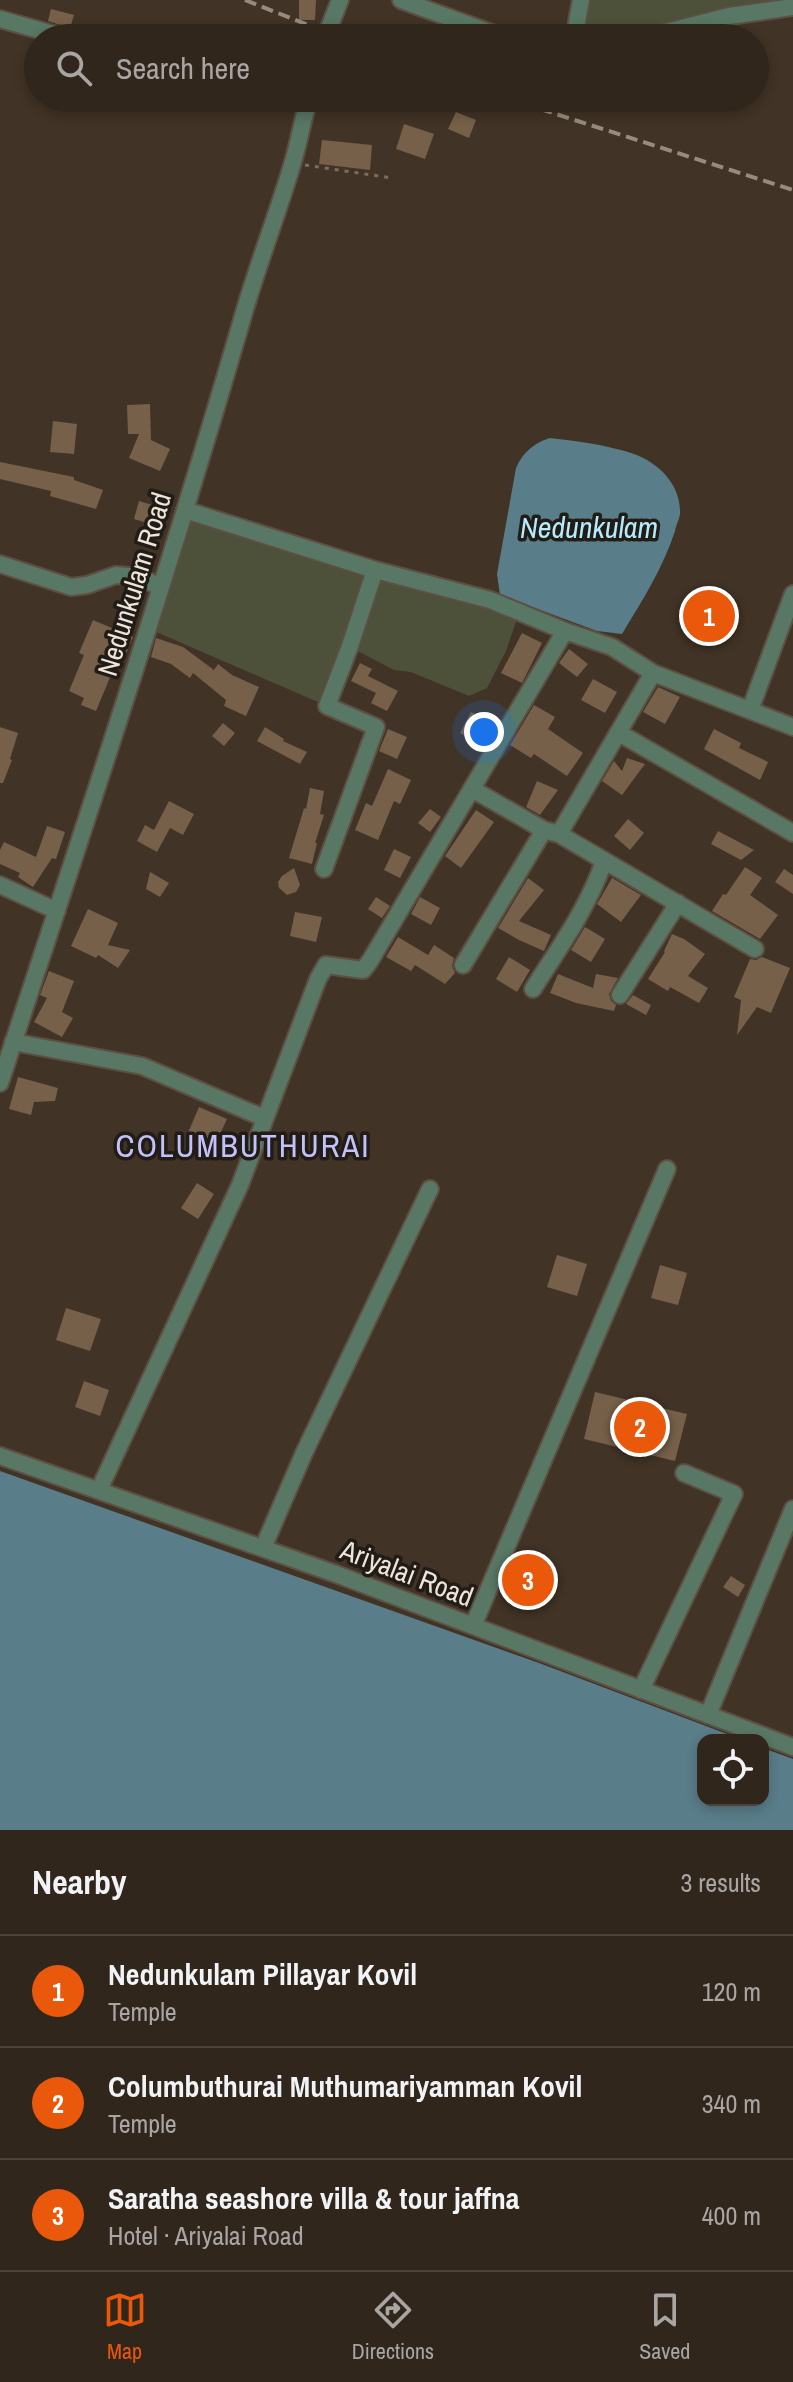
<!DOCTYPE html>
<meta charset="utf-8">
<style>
body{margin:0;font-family:"Archivo Narrow",sans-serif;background:#3d3229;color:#f1f3f6}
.controls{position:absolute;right:24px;bottom:24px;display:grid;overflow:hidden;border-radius:16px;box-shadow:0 4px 12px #0003}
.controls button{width:72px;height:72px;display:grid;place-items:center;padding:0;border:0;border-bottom:2px solid #4c433b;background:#31261c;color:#f1f3f6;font:40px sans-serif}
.you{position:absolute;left:484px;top:732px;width:28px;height:28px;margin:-20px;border:6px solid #fff;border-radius:50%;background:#1a73e8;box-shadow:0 0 0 12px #1a73e833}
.badge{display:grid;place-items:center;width:52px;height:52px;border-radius:50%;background:#ea580c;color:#fff;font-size:26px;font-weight:700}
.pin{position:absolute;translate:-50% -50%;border:4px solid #fff;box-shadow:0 2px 8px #0006}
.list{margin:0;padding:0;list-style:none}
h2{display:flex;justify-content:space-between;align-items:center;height:104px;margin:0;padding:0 32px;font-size:34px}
h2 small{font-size:26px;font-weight:400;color:#a8a5a3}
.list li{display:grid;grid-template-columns:52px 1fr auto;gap:24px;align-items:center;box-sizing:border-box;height:112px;padding:0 32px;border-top:2px solid #4c433b}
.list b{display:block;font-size:30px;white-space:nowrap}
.list p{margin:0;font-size:26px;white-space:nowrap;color:#a8a5a3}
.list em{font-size:26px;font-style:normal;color:#a8a5a3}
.icon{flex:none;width:44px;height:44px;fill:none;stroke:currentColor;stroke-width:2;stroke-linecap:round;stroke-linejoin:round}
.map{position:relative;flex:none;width:793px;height:1830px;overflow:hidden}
.search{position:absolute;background:#31261c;box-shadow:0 4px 12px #0003;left:24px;right:24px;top:24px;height:88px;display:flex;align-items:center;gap:20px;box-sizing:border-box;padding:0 28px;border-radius:44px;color:#a8a5a3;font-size:30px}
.sheet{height:440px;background:#31261c}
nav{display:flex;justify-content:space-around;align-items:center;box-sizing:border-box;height:112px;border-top:2px solid #4c433b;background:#31261c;font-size:22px;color:#a8a5a3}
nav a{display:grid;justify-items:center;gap:4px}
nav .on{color:#ea580c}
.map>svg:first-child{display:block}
.green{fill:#4d5139}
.water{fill:#597d89}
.building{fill:#766049}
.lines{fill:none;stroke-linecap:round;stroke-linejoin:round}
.minor-casing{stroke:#5d4f42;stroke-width:20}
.path{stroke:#7a6d61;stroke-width:3;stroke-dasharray:4 6;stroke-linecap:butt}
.minor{stroke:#587764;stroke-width:16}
.rail{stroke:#978b80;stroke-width:4;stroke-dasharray:12 6;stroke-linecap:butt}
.labels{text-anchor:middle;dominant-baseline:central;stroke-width:7;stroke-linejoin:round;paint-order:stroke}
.street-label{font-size:28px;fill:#ede4db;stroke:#221c16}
.water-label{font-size:30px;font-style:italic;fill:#b6ebfd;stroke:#221c16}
.quarter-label{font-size:32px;letter-spacing:2px;fill:#c3c1fb;stroke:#221c16}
</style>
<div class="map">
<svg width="793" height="1830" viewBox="0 0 793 1830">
<rect width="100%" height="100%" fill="#413325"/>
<!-- green -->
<path class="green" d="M581 0H793L642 38H574Z
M185 510 519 613 506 651 487 688 469 696 411 672 394 670 350 647 327 706 147 628Z"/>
<!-- water -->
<path class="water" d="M550 438C577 441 608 445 634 454 659 463 681 485 680 513 680 518 676 525 675 531 663 568 642 601 622 634L597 631 500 595 497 574 516 468C523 452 534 443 550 438Z
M0 1471 539 1663 743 1740H703V1800H763V1748L793 1759V1830H0Z"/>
<!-- building -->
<path class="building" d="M299 0H316L315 20H299Z
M51 9 74 15 70 28 48 21Z
M129 26 160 35 159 38H126Z
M456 112 476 120 469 138 448 129Z
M404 124 434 134 425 159 396 149Z
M322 140 372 145 370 170 319 164Z
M150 404 151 440 170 449 160 471 129 458 139 434H128L127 405Z
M53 421 77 424 74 454 50 452Z
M0 462 74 477V480L103 490 96 509 50 496 51 491 0 479Z
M139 501 159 507 154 525 134 519Z
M93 620 133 637 119 670 114 668 96 711 81 705 84 698 69 691 84 655 79 653Z
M522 633 542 643 522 683 501 673Z
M156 638 183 647 214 670 218 664 232 675 259 687 246 716 224 706 226 700 193 673 190 678 171 664 151 657Z
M569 649 588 664 577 677 559 663Z
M360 663 372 669 368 676 398 691 387 711 371 703 376 693 351 681Z
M593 679 617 692 605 713 581 700Z
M658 687 680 697 665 724 643 712Z
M534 705 555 717 548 729 583 753 567 776 534 754 531 758 510 745Z
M471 712 488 720 476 742 460 733Z
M223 723 235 733 224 746 212 736Z
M0 727 18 733 10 759 12 760 3 783H0Z
M265 727 284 739 283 741 307 752 300 764 257 741Z
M388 729 407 737 397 759 379 751Z
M714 729 741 743 739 748 768 762 760 780 704 749Z
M627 758 645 764 622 795 602 781 614 761 622 771Z
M388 769 411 780 400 804 394 801 378 840 355 830 366 803 372 806Z
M537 781 558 790 540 815 526 807Z
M310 788 324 791 320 814 324 815 315 843H317L312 864 289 858 304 808 306 809Z
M169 801 194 814 183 835 170 828 157 852 137 841 145 825 154 830Z
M430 809 441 817 430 832 418 823Z
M476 810 494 822 461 868 445 856Z
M628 819 644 833 630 850 614 836Z
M47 826 65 832 56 859 52 858 33 887 18 877 20 873 0 864V850L4 842 36 857Z
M718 831 754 850 741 860 711 844Z
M394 849 411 857 400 878 384 870Z
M745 867 762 878 750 895 778 915 760 939 712 911 723 894 726 895Z
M294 868 300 885 296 892 287 895 279 888 278 882 282 876Z
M784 869 793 875V894L775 882Z
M150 872 169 883 160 897 146 889Z
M528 878 544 890 519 921 551 935 544 951 519 940 498 928Z
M612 878 641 895 621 922 597 904Z
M376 897 390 906 382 918 368 909Z
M420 897 440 908 431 925 411 914Z
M88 909 118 923 108 945 130 950 118 968 98 955 96 958 71 946Z
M295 912 322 917 316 942 290 936Z
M585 927 605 939 591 962 571 950Z
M672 934 684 939 705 954 688 976 708 988 699 1003 670 987 668 991 648 979 665 952 664 951Z
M398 937 428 955 434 945 454 958 452 966 455 973 445 984 415 965 411 971 386 957Z
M509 957 530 970 517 992 496 979Z
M762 957 790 968 771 1013 757 1007 737 1035 741 1000 734 997 750 959 756 960Z
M49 971 74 981 62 1012 73 1018 62 1037 34 1022 47 998 40 995Z
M558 974 593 988 596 974 618 978 609 994 611 1001 616 1005 614 1011 576 1003 550 993Z
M633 995 651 1005 646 1015 626 1004Z
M18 1077 58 1088 55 1101 34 1102 31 1115 9 1109Z
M199 1107 227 1119 214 1147 187 1135Z
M197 1183 214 1194 198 1219 181 1208Z
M557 1255 587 1264 577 1296 547 1287Z
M660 1265 687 1273 678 1305 651 1298Z
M66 1308 101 1319 90 1351 56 1340Z
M84 1381 109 1390 100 1416 75 1407Z
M595 1392 687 1414 675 1461 584 1439Z
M523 1573 544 1581 536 1604 515 1596Z
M731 1576 745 1585 738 1597 723 1587Z"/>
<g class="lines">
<defs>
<path id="minor" d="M401 0 505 38
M0 19 67 38
M325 38 340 0
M574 38 581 0
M642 38 729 16 793 7
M185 510 375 570 490 600 565 631 612 647 653 673 793 727
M0 564 71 587 87 585 116 575 140 577 160 587
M750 710 793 594
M619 733 793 833
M472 789 544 830 559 834 653 673
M559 834 755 949
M324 869 376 727 327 706 350 646 375 570
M0 885 57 911
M463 965 544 830
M533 989C559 948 588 908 604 861
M620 995 678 903
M13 1042 142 1066 264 1118
M0 1083C83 831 167 578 241 323 256 269 277 216 293 162 299 141 303 119 309 98
M0 1456 336 1574 793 1747
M99 1490 240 1185 318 979 326 965 363 970 370 961 565 631
M263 1548 304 1453 430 1189
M473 1626 667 1169
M641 1690 734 1494 684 1473
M708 1715 793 1509"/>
</defs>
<!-- minor casing -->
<use href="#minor" class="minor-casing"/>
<!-- path -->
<path class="path" d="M305 165 392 178"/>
<!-- minor -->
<use href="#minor" class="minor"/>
<!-- rail -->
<path class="rail" d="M245 0 341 38
M506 98 793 190"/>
</g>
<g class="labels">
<!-- street labels -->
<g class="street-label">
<text transform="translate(134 584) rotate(-73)">Nedunkulam Road</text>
<text transform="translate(407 1573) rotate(21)">Ariyalai Road</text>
</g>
<!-- water labels -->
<g class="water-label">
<text x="589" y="527">Nedunkulam</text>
</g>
<!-- quarter labels -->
<g class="quarter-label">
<text x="243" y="1145">COLUMBUTHURAI</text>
</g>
</g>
</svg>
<div class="controls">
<button><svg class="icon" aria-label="locate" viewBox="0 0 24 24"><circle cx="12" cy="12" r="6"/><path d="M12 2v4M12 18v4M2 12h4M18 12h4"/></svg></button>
</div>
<div class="you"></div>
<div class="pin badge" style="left:709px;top:616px">1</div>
<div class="pin badge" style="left:640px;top:1427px">2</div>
<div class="pin badge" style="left:528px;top:1580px">3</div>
<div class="search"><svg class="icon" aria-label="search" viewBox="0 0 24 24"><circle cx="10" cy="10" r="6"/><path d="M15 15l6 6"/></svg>Search here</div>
</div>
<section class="sheet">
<h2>Nearby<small>3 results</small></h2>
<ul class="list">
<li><span class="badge">1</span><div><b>Nedunkulam Pillayar Kovil</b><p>Temple</p></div><em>120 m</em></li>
<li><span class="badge">2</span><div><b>Columbuthurai Muthumariyamman Kovil</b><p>Temple</p></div><em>340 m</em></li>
<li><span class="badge">3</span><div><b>Saratha seashore villa &amp; tour jaffna</b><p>Hotel · Ariyalai Road</p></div><em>400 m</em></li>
</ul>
</section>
<nav>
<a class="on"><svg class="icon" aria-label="map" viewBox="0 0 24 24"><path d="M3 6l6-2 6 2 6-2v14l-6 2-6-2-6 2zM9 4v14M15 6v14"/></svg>Map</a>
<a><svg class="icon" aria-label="directions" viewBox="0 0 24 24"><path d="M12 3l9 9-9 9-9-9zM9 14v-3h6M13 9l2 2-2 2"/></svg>Directions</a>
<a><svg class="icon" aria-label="saved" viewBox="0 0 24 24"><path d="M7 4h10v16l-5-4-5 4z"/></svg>Saved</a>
</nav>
